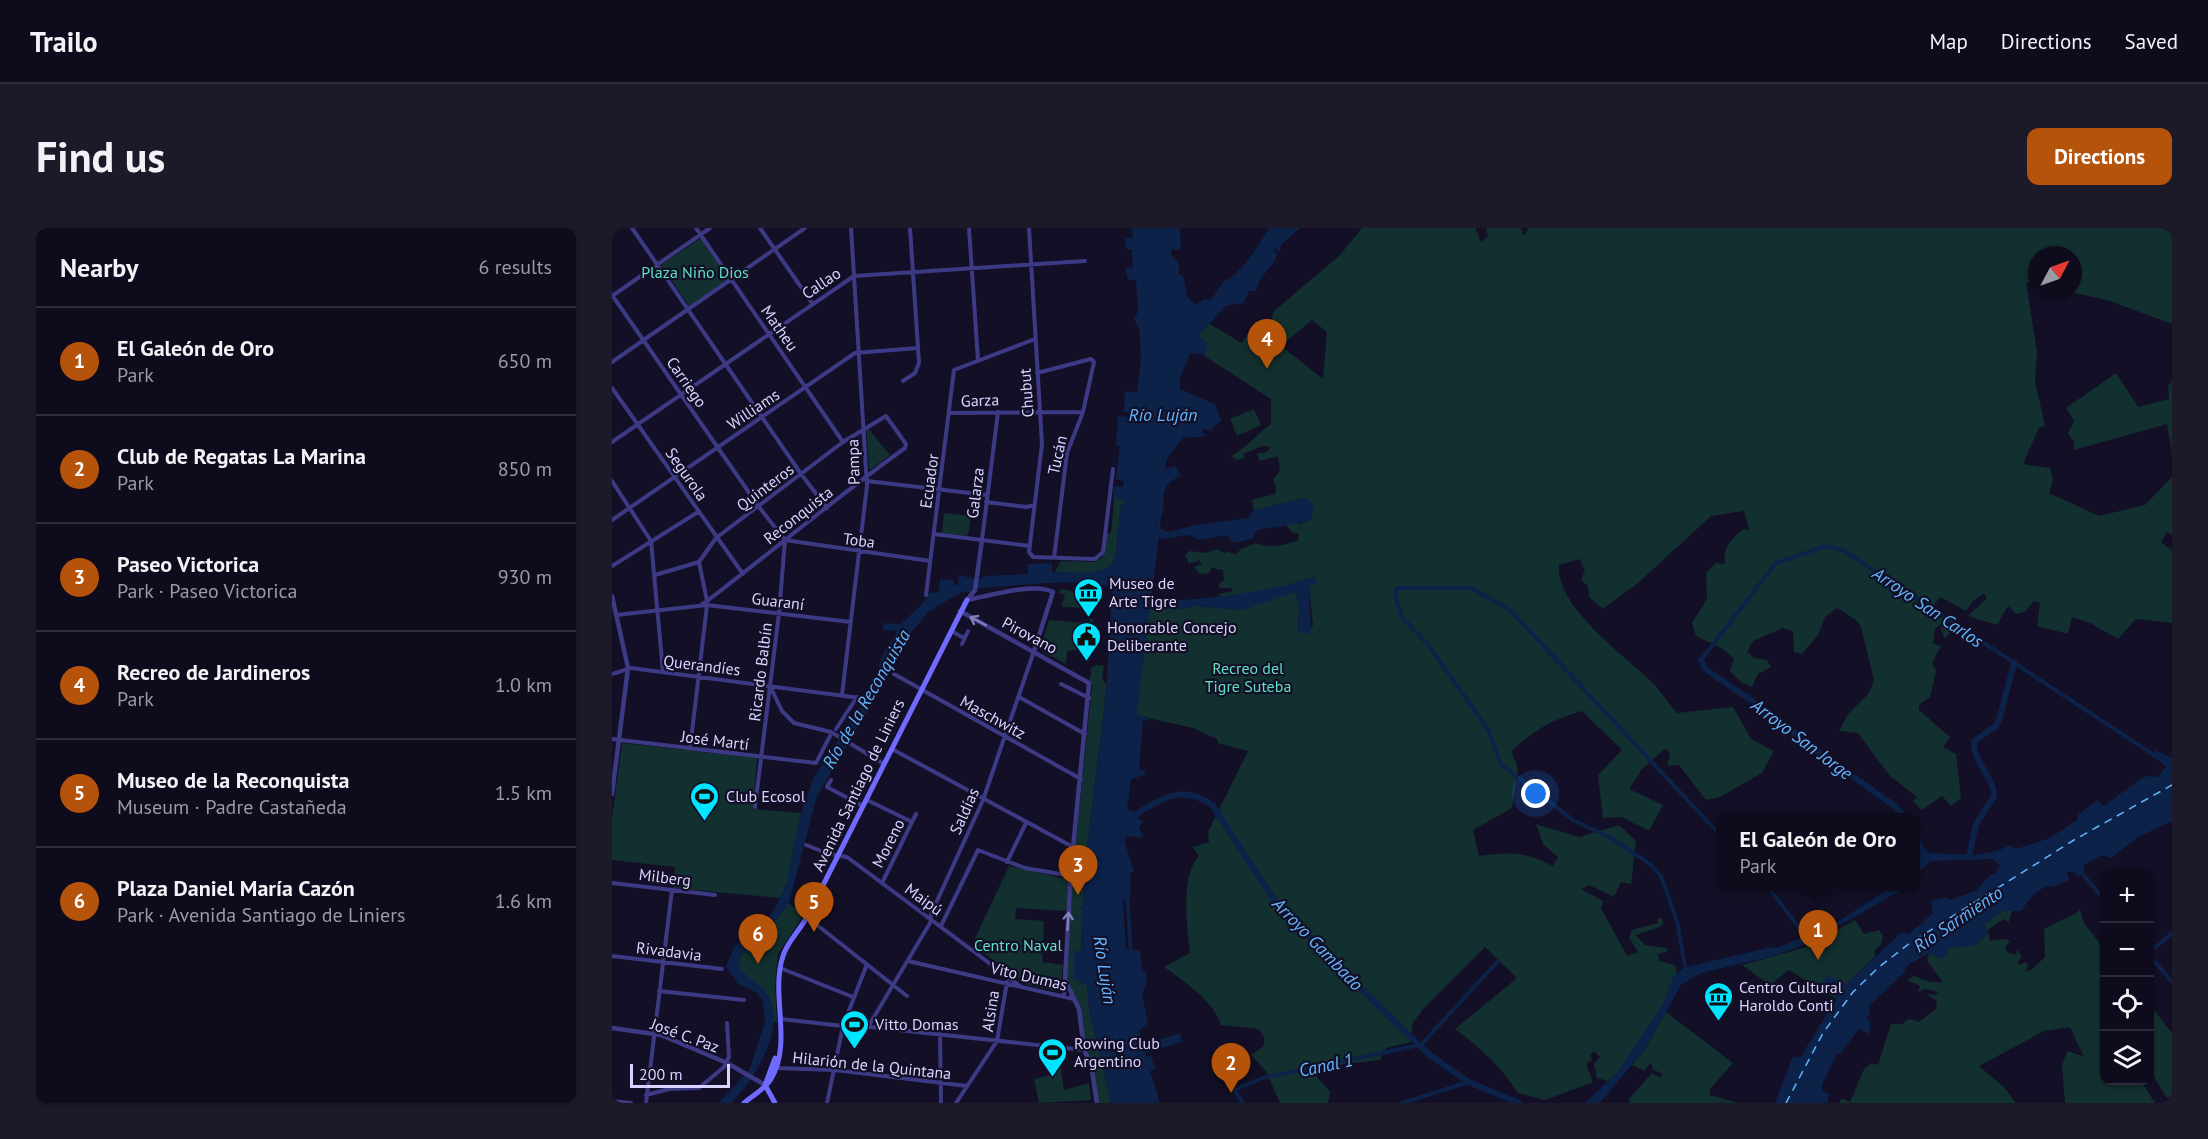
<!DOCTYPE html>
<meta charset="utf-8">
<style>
body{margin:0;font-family:"PT Sans",sans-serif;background:#1c1929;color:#f1f3f6}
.controls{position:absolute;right:18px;bottom:18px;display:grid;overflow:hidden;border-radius:12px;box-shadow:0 2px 4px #0004}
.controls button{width:54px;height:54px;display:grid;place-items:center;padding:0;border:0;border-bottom:2px solid #2e2b3b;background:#0e0b1c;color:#f1f3f6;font:30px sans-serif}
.compass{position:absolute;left:1416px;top:18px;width:54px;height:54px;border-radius:50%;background:#0e0b1c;box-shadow:0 2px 4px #0004;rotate:49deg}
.scale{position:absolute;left:18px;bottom:15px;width:100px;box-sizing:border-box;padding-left:6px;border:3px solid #d9d4ff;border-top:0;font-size:16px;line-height:21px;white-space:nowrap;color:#d9d4ff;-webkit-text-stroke:4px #130f26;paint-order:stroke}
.you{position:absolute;left:924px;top:566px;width:21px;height:21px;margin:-15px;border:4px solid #fff;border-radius:50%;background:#1a73e8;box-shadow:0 0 0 9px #1a73e833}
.badge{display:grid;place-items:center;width:39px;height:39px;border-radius:50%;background:#b45309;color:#fff;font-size:20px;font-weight:700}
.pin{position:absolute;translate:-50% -50px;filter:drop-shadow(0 2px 3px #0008)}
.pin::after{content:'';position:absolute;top:32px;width:21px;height:18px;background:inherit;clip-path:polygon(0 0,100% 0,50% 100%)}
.popup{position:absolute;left:1104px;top:585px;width:204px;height:78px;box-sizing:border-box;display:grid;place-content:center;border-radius:12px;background:#0e0b1c;filter:drop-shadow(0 2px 4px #0005);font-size:20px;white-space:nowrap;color:#9b9ba3}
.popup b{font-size:22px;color:#f1f3f6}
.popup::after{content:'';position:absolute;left:50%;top:100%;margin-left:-12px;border:12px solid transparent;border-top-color:#0e0b1c}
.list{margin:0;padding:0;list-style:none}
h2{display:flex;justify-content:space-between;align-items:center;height:78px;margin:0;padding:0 24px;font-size:26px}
h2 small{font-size:20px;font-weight:400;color:#9b9ba3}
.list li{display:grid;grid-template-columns:39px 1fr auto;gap:18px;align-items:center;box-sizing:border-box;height:108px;padding:0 24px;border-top:2px solid #2e2b3b}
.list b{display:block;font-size:22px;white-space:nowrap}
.list p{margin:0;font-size:20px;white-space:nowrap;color:#9b9ba3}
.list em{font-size:20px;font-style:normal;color:#9b9ba3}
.icon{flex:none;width:33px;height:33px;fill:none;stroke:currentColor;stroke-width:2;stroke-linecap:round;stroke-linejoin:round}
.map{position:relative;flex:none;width:1560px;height:875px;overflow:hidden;border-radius:12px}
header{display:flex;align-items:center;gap:36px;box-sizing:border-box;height:84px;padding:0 30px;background:#0e0b1c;border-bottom:2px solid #2e2b3b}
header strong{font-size:28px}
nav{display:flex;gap:33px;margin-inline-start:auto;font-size:21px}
.intro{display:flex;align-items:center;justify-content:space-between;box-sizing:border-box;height:144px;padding:0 36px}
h1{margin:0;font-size:42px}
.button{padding:15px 27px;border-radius:12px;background:#b45309;color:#fff;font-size:21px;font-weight:700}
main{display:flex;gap:36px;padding:0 36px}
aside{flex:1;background:#0e0b1c;border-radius:12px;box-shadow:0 2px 4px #0004}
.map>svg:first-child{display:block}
.green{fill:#12302f;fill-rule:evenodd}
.water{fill:#0c2248}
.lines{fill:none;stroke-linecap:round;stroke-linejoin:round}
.canal{stroke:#0c2248;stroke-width:4}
.river{stroke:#0c2248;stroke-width:6}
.ferry{stroke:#62b6ff;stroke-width:1.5;stroke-dasharray:8 6;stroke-linecap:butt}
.minor{stroke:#3d3a85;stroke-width:4}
.tertiary{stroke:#3d3a85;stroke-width:4.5}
.secondary{stroke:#6f6bff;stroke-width:5}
.oneway{stroke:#837fbc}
.labels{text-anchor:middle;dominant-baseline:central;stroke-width:4.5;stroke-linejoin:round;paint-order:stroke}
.park-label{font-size:16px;fill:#5fe0c0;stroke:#130f26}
.street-label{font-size:16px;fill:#d9d4ff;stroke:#130f26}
.poi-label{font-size:16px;fill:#d9d4ff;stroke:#130f26;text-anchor:start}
.water-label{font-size:18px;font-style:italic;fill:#62b6ff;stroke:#130f26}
</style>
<header>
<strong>Trailo</strong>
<nav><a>Map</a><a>Directions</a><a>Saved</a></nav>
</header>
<div class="intro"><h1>Find us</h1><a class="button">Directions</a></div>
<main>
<aside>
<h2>Nearby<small>6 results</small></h2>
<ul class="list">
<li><span class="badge">1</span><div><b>El Galeón de Oro</b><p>Park</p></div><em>650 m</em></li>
<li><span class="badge">2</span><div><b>Club de Regatas La Marina</b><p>Park</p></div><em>850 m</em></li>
<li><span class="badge">3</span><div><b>Paseo Victorica</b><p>Park · Paseo Victorica</p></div><em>930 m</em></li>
<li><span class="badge">4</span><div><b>Recreo de Jardineros</b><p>Park</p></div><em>1.0 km</em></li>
<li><span class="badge">5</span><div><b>Museo de la Reconquista</b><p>Museum · Padre Castañeda</p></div><em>1.5 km</em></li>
<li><span class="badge">6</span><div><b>Plaza Daniel María Cazón</b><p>Park · Avenida Santiago de Liniers</p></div><em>1.6 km</em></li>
</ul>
</aside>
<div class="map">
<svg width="1560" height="875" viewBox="0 0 1560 875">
<rect width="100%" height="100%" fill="#130f26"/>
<!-- green -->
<path class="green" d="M750 0H863L869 14 876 8 874 0H909L912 8 917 0H1560V96L1498 73 1455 63H1461V27H1425V56L1414 54 1425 124 1423 153 1433 198 1427 200 1411 236 1438 240 1441 252 1437 265 1487 288 1533 277 1560 249V307L1555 304 1549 314 1560 322V395L1524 391 1506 411 1478 395 1460 389 1456 406 1425 398 1428 375 1422 373 1413 384 1404 386 1396 378 1385 397 1356 388 1375 370 1372 366 1362 372 1354 383 1328 369 1322 377 1330 390 1342 399 1333 411 1329 402V396L1323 401 1321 415 1329 418 1320 435 1324 443 1318 469 1307 477V482L1338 509 1331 519 1344 526 1349 570 1339 578 1330 568 1310 582 1301 573 1305 569 1278 548 1246 505 1227 503 1236 486 1257 465 1262 452 1249 399 1244 392 1225 380 1213 389 1206 407 1190 426 1182 424 1181 403 1171 400 1141 413 1135 424 1142 430 1155 432 1159 439 1146 446 1140 459 1130 455 1118 443 1122 431 1111 421 1084 408 1080 395 1095 371 1094 345 1104 335 1113 336C1110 319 1119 312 1131 301L1137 302 1132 283 1099 288 1026 355 991 381 977 369 976 359 969 351 973 343 968 331 947 337C944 380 1014 428 1042 456 1050 465 1057 476 1065 485L1121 479 1139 511 1162 523 1150 545 1108 569 1094 572 1067 537 1055 538 1058 526 1054 520 1030 541 1017 561 1051 577 1037 603 1009 589 991 590 986 547 1010 522 970 483C937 493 925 501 899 523L906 540 900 580 861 602 867 628C898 624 912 623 941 638L946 629 931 616 924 596 967 609 1007 597 1024 613 1019 656 1009 654 1002 669 977 657 969 661 991 673 989 680 1015 728 1026 724 1017 710 1020 702 1046 695V690H1049L1051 694 1050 698 1024 707 1033 717 1055 720V724L1046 726 1047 733 1063 737 1065 745 1051 776 1005 845 996 853 985 850 982 836 988 829 982 823 978 827 980 832 974 836 981 854 933 872 906 865C889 839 868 819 843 801L905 750 873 719 811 781 800 796 799 814 774 820 768 832 697 840 718 864 716 875H668L654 843 639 827 652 818V809L647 801 609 797C602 773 572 753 552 739L578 725C575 699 568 648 587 628L581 619 597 614 596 604 636 523 606 515 605 511 581 500 523 487 535 378H585L630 382 680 363 684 364 687 378 686 403 695 404 701 397 697 359 703 349 654 364 608 370 607 366 620 363 621 360H609L606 357 612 352 611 342 600 340 597 345 588 346 582 339 590 336 587 332 577 336 573 327 578 323 594 325 604 321 613 325 617 323 623 327 629 321 644 315C660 321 670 317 686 313L687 306 681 305 673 296H690L692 270 642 283 640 272 663 266 664 259 661 252 668 243 666 228 648 233 645 226 655 224 659 219 650 218 631 226 632 230 625 232 619 228C634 220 645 206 659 196V171L591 127 592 115 586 109 596 95 630 115 641 97 658 109 661 84 728 27ZM700 92 715 104 711 151 669 118Z
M89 10 116 51 77 78 49 37Z
M1504 145 1526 179 1557 171 1556 157 1560 154V225L1555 196 1462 222V214L1456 205 1462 193 1454 180Z
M642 181 649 197 625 208 618 191Z
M254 198 278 227 258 242 257 241Z
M502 270 514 272 509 277 503 332C492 352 463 344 443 344L449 333 483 334 490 330 495 305H499Z
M332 285 359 288 356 308 330 305Z
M448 361 457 362 481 377 482 380 449 379 453 367 447 365Z
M477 390 481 391 478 421 455 423 454 436 431 424 429 419 437 392 476 395 478 393Z
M484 437 492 438 490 451 495 457 471 652V678L466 681 470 682 469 722 462 725V751L475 757 477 780 499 875H487L474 823 470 792 455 752 461 641 480 458 477 451 479 449V440Z
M10 515 145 530 141 581 190 585 175 654 168 670 61 660 63 639 0 632V591Z
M397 638 458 652 454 683 404 680 403 691 432 693 430 734 451 737 448 764 416 757 360 717Z
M176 675 192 686 166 726 163 757 165 795 161 793 160 778 128 741 126 734C136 711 164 699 176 675Z
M1468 682 1472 695 1492 721V852L1529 853 1543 875H1453L1450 836 1456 823 1472 829 1458 799 1432 803 1367 838 1392 859 1404 875H1227L1230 870 1238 874 1252 841 1259 835 1266 837 1279 796H1290L1297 791 1307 794 1324 781 1325 773 1313 765 1323 767 1326 764 1313 761 1306 764 1308 758 1295 752 1301 748 1319 754H1331L1315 733 1317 725 1350 717 1361 718 1376 706 1372 696 1390 683H1400L1397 694 1392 691 1376 702 1378 713 1394 711 1398 713 1393 720 1395 724 1404 727 1405 721 1410 729 1405 735 1408 737 1413 734 1417 738 1413 743 1419 742 1433 729 1432 701C1445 693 1456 691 1468 682Z
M1243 692 1252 706 1267 702 1271 708 1269 717 1263 722V728L1234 756 1209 755 1223 764 1224 771 1177 742 1158 757 1130 737 1191 720Z
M1538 777 1560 805V869L1555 870 1538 842Z
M1054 784 1121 835 1098 861V867L1127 875H1018L1017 871 1040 845 1049 850 1050 845 1041 842 1039 835 1032 843 1020 837 1033 821Z
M436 821 446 822 452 862 477 855 479 872 427 875 422 851 441 846Z"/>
<!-- water -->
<path class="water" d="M520 0H568L569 22 560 21 559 27 567 35V46L571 48 576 70 583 77 592 71 599 72 612 53C628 47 648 16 657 0H688L669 17 668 25 664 20 661 22 665 26 663 33 647 53 644 63H637L632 75 614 78 586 108 596 116 593 127 578 125 568 150V161L603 176 609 192 599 203 592 201 590 204 595 208 571 210 555 231 553 241 563 238 569 247C541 263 558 271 548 291 546 294 544 296 542 298L556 304 583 297 636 290 640 283 692 270 696 271 702 280 699 292 695 294 645 302 640 311 622 315 614 307 588 312 576 307 553 311 545 309 542 312 541 346 536 371C551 374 567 372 583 371 628 367 659 362 703 349L706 354 697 359 699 406H696L692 403 688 406 686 403 687 378 684 364 630 382 585 378 572 381 535 379 522 486 538 491 531 493 527 541 533 543V547L519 551 515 582 523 584 530 580V585L525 590 531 593 527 601 531 607 530 610 516 608 512 611 522 644H519L518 672H511L514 721 528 723 530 741 534 744 535 756 530 765 536 795 527 803 530 814H540L568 805 570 814 533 825 535 829 539 828 543 841 538 843 548 875H499L477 780 475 757 462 751V724L469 722 470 683 466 681 471 678V652L494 467 500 360C480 348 387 359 360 361L358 364 348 365 316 384 280 428 267 464 205 568 177 675 160 698 129 727 126 734C130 750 146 752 154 764 177 798 143 851 119 875H107L138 841 153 794 151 774 145 765 126 756 114 739 122 719 157 690 168 670 175 654 186 595 202 549 258 464 271 426 285 403 271 402 272 395 289 396 311 375 316 366 327 363 328 351 342 352 341 358 346 356 347 347 367 352 372 348 416 346V336L440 335V344C512 346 501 345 509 277L514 272 501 270 502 258 511 259 512 253 504 251 508 218 504 217 506 188 520 189V184H512L513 163 525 164 529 131 527 101 522 90 526 84 524 52H516L513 40 521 39 520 21H514L513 11 521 9Z
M1543 522 1560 530V593L1526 609 1499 630 1490 627 1471 638 1472 642 1466 649 1461 643 1455 644 1457 652 1440 659 1434 658 1421 667 1409 683H1390L1372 696 1376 706 1361 718 1336 720 1335 726 1330 731 1316 725 1293 739V744L1257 778 1258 787 1254 788 1259 795 1257 806 1247 801 1228 826 1225 825 1210 857V862L1217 867 1215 875H1163L1181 828 1188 830 1224 771 1223 764 1209 756 1216 747 1234 756 1289 705 1297 706 1321 685 1319 673 1333 669 1338 672 1365 662 1378 647 1383 646 1388 637 1380 631 1319 633 1304 646V635L1307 630 1304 618 1310 619 1317 625 1363 627 1385 623 1398 617 1404 621 1438 610 1466 591V587L1485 572 1492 578 1528 551 1534 548 1546 549 1555 537 1543 528Z
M1280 659H1295L1195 716 1161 728 1089 745 1069 757 1033 821 988 875H973L1005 845 1051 776 1061 749 1071 740 1159 719 1164 720 1222 696Z"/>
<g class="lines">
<!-- canal -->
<path class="canal" d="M1089 432 1164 335 1213 318 1230 322 1245 331 1551 533 1560 542
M522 492 547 291
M1466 640 1492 672
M1155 658 1195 710
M515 666 519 725
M1538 724 1560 705
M1538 728 1560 754
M1074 744 1065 693 1049 648 1038 636 999 610 961 592 889 536 876 502 818 419 790 389 783 367 785 360H859L898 382 1108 607
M808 818 886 733
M631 875 622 862 651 850 807 817
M790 875 857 854"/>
<!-- river -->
<path class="river" d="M1089 432 1093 441 1165 490 1195 516 1284 579 1293 590
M526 585C552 569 573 556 601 578L666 678 790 801 819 828 857 854 907 875
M1304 608 1311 624
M1357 629 1364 596 1382 568C1382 548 1360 534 1362 513L1384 498 1387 492 1402 435"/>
<!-- ferry -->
<path class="ferry" d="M1174 875 1211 805 1241 764 1267 739 1298 715 1462 612 1560 557"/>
<!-- minor -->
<path class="minor" d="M20 0 189 246 215 280
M84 0 231 214
M148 0 200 75
M357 0 366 132
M417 0 430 216 417 324 421 329 483 331 491 324 501 241
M0 67 147 279 173 312
M0 68 98 0
M0 134 193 0
M425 145 479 131 482 134 471 184 455 225 442 330
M291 153 303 145 307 135 298 0
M0 160 131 346
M338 185 471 184
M0 214 242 48 473 33
M0 253 39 313 51 444
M255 253 375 267
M374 274 415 279 422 277
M0 292 243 125 306 120
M322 306 418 318
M173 312 318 333
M370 312 386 184
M0 338 86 284
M43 347 87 334
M314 367 342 142 423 111
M4 387 95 377 239 394
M339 403 352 410
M350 416 356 403
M0 446 19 440 248 470
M282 446 469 551
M449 456 477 470
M159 460 170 483 182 495 219 504 272 536
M230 467 255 258 239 0
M407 469 473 506
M224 501 245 469
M0 511 204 535 218 508
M78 521 95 377V373L87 334 104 310 231 214 274 188 294 216 293 220C226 268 162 322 95 373L89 377
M280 521 461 619
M219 552 215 559 251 578
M255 572 300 594
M143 579 167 385 173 312
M194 617 217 626 235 629 408 758
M395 634 414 595
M0 655 103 667
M270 655 304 586
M195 689 295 768
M329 698 366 622 413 640 460 648
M0 728 110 741
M296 733 462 771
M168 740 241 769
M47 763 132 772
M452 768 453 752
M169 791 231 798
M231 796 472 822
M256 799 318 695 319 686 371 572 422 423
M328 806 329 875
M164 840 223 842 355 858
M34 867 57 861 87 860 112 839 117 829 115 795
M0 873 19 875
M34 875 60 662
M215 875 231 798 255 736
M344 875 385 813 395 754"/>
<!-- tertiary -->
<path class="tertiary" d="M0 368 16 440 0 566
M355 372C376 368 423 354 441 364L422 423
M355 372 363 362 370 312
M348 383 477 455 459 641 453 752 467 781 472 822 479 836 485 875
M0 800 49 807 115 835 153 857"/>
<!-- secondary -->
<path class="secondary" d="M153 857 163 830
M153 857 163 875
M132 875C140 868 154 860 159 851 181 814 158 767 171 728 175 714 188 702 195 689L355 372"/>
</g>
<!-- one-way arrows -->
<defs><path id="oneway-shaft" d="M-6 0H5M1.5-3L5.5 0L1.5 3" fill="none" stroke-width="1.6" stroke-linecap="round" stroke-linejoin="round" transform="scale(1.5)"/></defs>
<g class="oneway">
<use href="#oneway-shaft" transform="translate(366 393) rotate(-152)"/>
<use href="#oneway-shaft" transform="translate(456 693) rotate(-86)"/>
</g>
<!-- icons -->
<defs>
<symbol id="museum-pin" viewBox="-11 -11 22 30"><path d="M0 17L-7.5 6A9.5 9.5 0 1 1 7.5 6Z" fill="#00e5ff" stroke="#130f26"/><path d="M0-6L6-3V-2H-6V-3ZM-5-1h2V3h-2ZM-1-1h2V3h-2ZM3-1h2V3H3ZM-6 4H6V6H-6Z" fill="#111"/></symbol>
<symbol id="civic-pin" viewBox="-11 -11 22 30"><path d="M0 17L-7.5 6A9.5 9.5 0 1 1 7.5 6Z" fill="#00e5ff" stroke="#130f26"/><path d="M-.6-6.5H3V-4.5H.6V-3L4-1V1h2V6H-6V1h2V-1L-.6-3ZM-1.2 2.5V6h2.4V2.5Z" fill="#111"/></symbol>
<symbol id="stadium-pin" viewBox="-11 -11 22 30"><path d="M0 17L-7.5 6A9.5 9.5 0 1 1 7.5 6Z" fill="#00e5ff" stroke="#130f26"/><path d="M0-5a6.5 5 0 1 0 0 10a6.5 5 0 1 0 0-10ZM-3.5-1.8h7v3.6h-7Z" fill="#111"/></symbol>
</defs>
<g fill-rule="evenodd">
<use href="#museum-pin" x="460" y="348" width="33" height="45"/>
<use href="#civic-pin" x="458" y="392" width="33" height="45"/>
<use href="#stadium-pin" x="76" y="552" width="33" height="45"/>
<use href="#museum-pin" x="1090" y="752" width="33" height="45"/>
<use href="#stadium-pin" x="226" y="780" width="33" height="45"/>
<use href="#stadium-pin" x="424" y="808" width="33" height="45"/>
</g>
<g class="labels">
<!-- park labels -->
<g class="park-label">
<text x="83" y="44">Plaza Niño Dios</text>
<text x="636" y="440">Recreo del<tspan x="636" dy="18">Tigre Suteba</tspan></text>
<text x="406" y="717">Centro Naval</text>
</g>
<!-- street labels -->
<g class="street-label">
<text transform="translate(209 55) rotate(-34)">Callao</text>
<text transform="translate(168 100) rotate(55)">Matheu</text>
<text transform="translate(75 154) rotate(55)">Carriego</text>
<text transform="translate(414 165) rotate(-94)">Chubut</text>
<text transform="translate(368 172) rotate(-2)">Garza</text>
<text transform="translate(141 181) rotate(-34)">Williams</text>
<text transform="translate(445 227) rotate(-77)">Tucán</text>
<text transform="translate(241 234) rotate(-92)">Pampa</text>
<text transform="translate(75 246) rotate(55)">Segurola</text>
<text transform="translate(317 253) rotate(-82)">Ecuador</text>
<text transform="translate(153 259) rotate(-37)">Quinteros</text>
<text transform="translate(363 265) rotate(-83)">Galarza</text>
<text transform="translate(186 287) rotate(-38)">Reconquista</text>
<text transform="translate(247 312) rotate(7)">Toba</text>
<text transform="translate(166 373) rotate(7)">Guaraní</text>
<text transform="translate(418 407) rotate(28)">Pirovano</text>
<text transform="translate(90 437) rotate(7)">Querandíes</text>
<text transform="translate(148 444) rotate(-83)">Ricardo Balbín</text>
<text transform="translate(381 489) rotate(29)">Maschwitz</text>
<text transform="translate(103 512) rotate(7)">José Martí</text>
<text transform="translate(246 557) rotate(-64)">Avenida Santiago de Liniers</text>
<text transform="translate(352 583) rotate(-66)">Saldías</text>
<text transform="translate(276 615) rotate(-63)">Moreno</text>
<text transform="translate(53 649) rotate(7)">Milberg</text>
<text transform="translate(312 671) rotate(36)">Maipú</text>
<text transform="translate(57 723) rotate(7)">Rivadavia</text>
<text transform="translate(417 748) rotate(13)">Vito Dumas</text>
<text transform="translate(378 783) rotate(-81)">Alsina</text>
<text transform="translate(73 807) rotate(20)">José C. Paz</text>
<text transform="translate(260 837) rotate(6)">Hilarión de la Quintana</text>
</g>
<!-- poi labels -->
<g class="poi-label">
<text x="497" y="355">Museo de<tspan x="497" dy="18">Arte Tigre</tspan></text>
<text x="495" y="399">Honorable Concejo<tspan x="495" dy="18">Deliberante</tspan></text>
<text x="114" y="568">Club Ecosol</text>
<text x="1127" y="759">Centro Cultural<tspan x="1127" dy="18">Haroldo Conti</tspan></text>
<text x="263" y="796">Vitto Domas</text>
<text x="462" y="815">Rowing Club<tspan x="462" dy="18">Argentino</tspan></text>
</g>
<!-- water labels -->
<g class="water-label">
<text x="551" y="186">Río Luján</text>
<text transform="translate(1316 379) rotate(34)">Arroyo San Carlos</text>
<text transform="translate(254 471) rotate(-60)">Río de la Reconquista</text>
<text transform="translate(1190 511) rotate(37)">Arroyo San Jorge</text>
<text transform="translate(1346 691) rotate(-34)">Río Sarmiento</text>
<text transform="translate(706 716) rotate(46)">Arroyo Gambado</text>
<text transform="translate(493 742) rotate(81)">Río Luján</text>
<text transform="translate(714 837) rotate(-12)">Canal 1</text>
</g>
</g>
</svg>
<div class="controls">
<button>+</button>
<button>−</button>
<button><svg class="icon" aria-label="locate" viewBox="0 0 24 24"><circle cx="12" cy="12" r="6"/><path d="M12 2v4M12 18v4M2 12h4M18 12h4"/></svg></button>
<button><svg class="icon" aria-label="layers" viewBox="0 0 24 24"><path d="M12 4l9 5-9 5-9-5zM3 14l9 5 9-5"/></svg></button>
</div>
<svg class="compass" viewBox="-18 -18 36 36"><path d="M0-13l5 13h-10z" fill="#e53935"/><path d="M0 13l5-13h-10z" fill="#9b9ba3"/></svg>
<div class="scale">200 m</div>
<div class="you"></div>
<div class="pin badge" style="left:1206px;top:732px">1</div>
<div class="popup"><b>El Galeón de Oro</b>Park</div>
<div class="pin badge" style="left:619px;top:865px">2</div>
<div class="pin badge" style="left:466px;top:667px">3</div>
<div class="pin badge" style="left:655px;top:141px">4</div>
<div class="pin badge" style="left:202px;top:704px">5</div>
<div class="pin badge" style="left:146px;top:736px">6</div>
</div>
</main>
